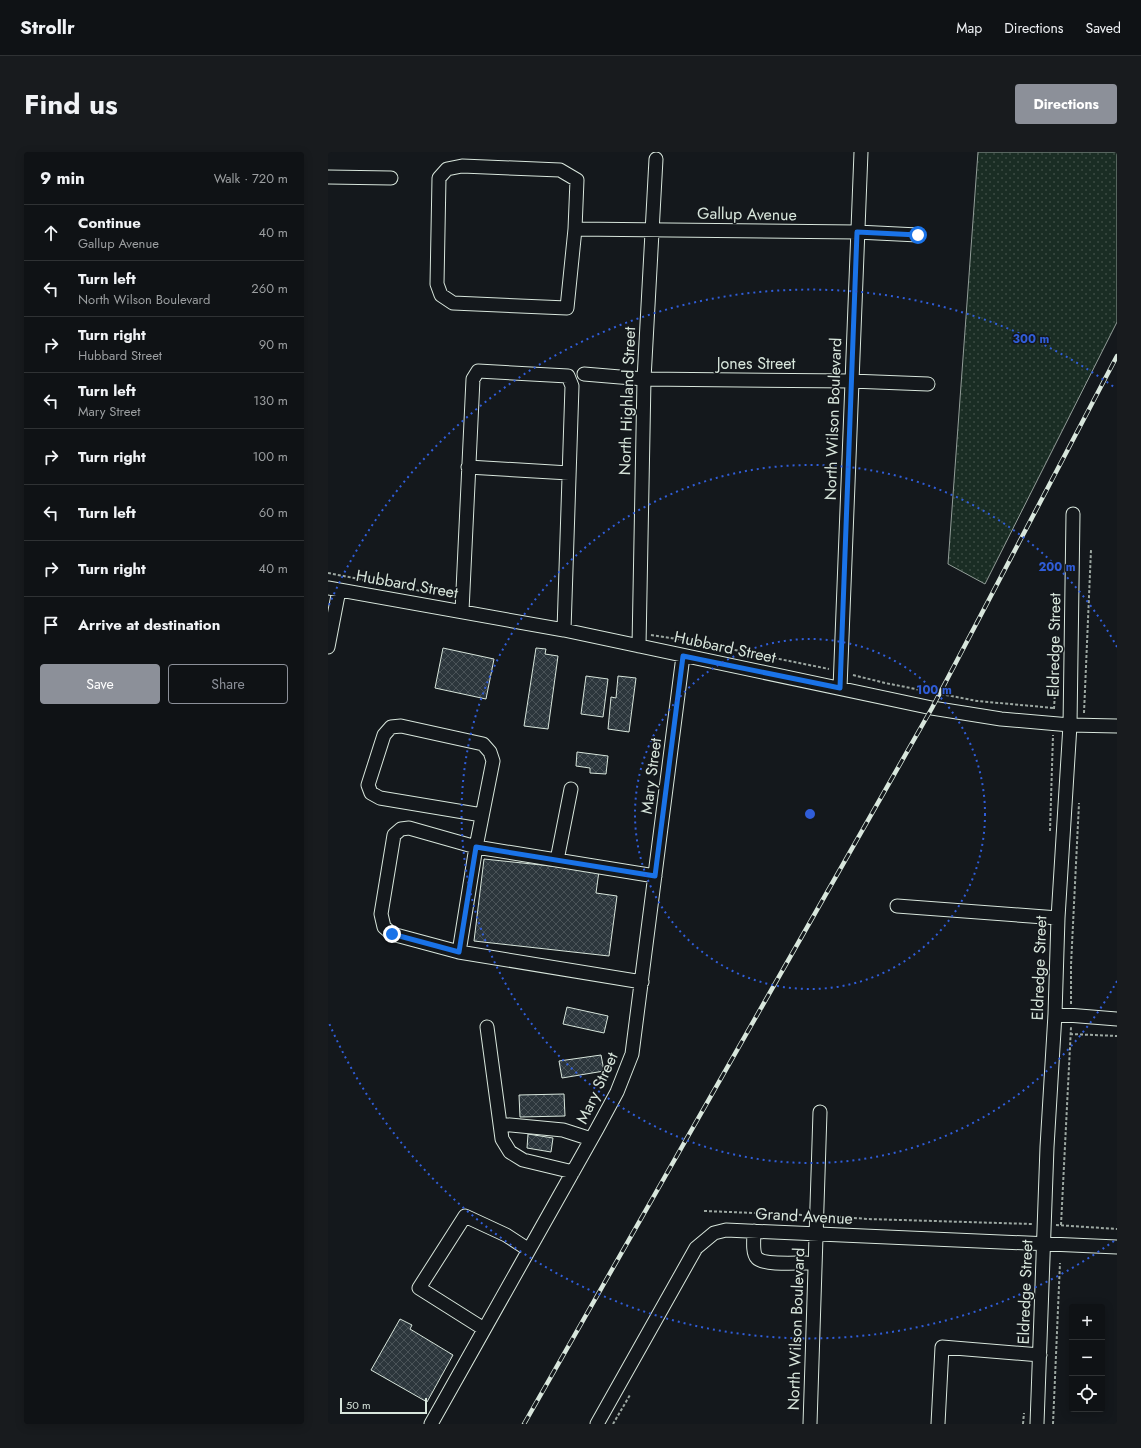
<!DOCTYPE html>
<meta charset="utf-8">
<style>
body{margin:0;font-family:Jost,sans-serif;background:#181b1e;color:#f1f3f6}
.controls{position:absolute;right:12px;bottom:12px;display:grid;overflow:hidden;border-radius:4px;box-shadow:0 2px 10px #0003}
.controls button{width:36px;height:36px;display:grid;place-items:center;padding:0;border:0;border-bottom:1px solid #2f3234;background:#0f1215;color:#f1f3f6;font:20px sans-serif}
.scale{position:absolute;left:12px;bottom:10px;width:87px;box-sizing:border-box;padding-left:4px;border:2px solid #d8e6dc;border-top:0;font-size:11px;line-height:14px;white-space:nowrap;color:#d8e6dc;-webkit-text-stroke:3px #14181c;paint-order:stroke}
.stop{position:absolute;width:12px;height:12px;margin:-9px;border:3px solid #1a73e8;border-radius:50%;background:#fff}
.stop.end{background:#1a73e8;border-color:#fff;box-shadow:0 1px 4px #0008}
.list{margin:0;padding:0;list-style:none}
h2{display:flex;justify-content:space-between;align-items:center;height:52px;margin:0;padding:0 16px;font-size:17px}
h2 small{font-size:13px;font-weight:400;color:#9b9ea0}
.list li{display:grid;grid-template-columns:26px 1fr auto;gap:12px;align-items:center;box-sizing:border-box;height:56px;padding:0 16px;border-top:1px solid #2f3234}
.list b{display:block;font-size:15px;white-space:nowrap}
.list p{margin:0;font-size:13px;white-space:nowrap;color:#9b9ea0}
.list em{font-size:13px;font-style:normal;color:#9b9ea0}
.actions{display:flex;gap:8px;padding:12px 16px}
.actions a{flex:1;padding:9px 0;border:1px solid #8c9099;border-radius:4px;text-align:center;font-size:14px;color:#8c9099}
.actions .main{background:#8c9099;color:#fff}
.icon{flex:none;width:22px;height:22px;fill:none;stroke:currentColor;stroke-width:2;stroke-linecap:round;stroke-linejoin:round}
.map{position:relative;flex:none;width:789px;height:1272px;overflow:hidden;border-radius:4px}
header{display:flex;align-items:center;gap:24px;box-sizing:border-box;height:56px;padding:0 20px;background:#0f1215;border-bottom:1px solid #2f3234}
header strong{font-size:19px}
nav{display:flex;gap:22px;margin-inline-start:auto;font-size:14px}
.intro{display:flex;align-items:center;justify-content:space-between;box-sizing:border-box;height:96px;padding:0 24px}
h1{margin:0;font-size:28px}
.button{padding:10px 18px;border-radius:4px;background:#8c9099;color:#fff;font-size:14px;font-weight:700}
main{display:flex;gap:24px;padding:0 24px}
aside{flex:1;background:#0f1215;border-radius:4px;box-shadow:0 2px 10px #0003}
.map>svg:first-child{display:block}
.green{fill:url(#green-dots);stroke:#939e99}
.building{fill:url(#building-cross-hatch);stroke:#d8e6dc}
.lines{fill:none;stroke-linecap:round;stroke-linejoin:round}
.minor-casing{stroke:#d8e6dc;stroke-width:15}
.path{stroke:#9da8a2;stroke-width:2;stroke-dasharray:3 2;stroke-linecap:butt}
.minor{stroke:#14181c;stroke-width:13}
.rail-casing{stroke:#d8e6dc;stroke-width:4.5}
.rail{stroke:#14181c;stroke-width:3;stroke-dasharray:9;stroke-linecap:butt}
.route{stroke:#1a73e8;stroke-width:5}
.ring{fill:none;stroke:#305dd8;stroke-width:2;stroke-dasharray:2 4}
.labels{text-anchor:middle;dominant-baseline:central;stroke-width:3;stroke-linejoin:round;paint-order:stroke}
.street-label{font-size:16px;fill:#d8e6dc;stroke:#14181c}
.centre{fill:#305dd8;stroke:#14181c;stroke-width:2}
.ring-label{font-size:12px;text-anchor:middle;font-weight:bold;fill:#305dd8;stroke:#14181c;stroke-width:3;stroke-linejoin:round;paint-order:stroke}
</style>
<header>
<strong>Strollr</strong>
<nav><a>Map</a><a>Directions</a><a>Saved</a></nav>
</header>
<div class="intro"><h1>Find us</h1><a class="button">Directions</a></div>
<main>
<aside>
<h2>9 min<small>Walk · 720 m</small></h2>
<ul class="list">
<li><svg class="icon" aria-label="ahead" viewBox="0 0 24 24"><path d="M12 20V5M6 11l6-6 6 6"/></svg><div><b>Continue</b><p>Gallup Avenue</p></div><em>40 m</em></li>
<li><svg class="icon" aria-label="left" viewBox="0 0 24 24"><path d="M17 20v-9H6M10 6l-5 5 5 5"/></svg><div><b>Turn left</b><p>North Wilson Boulevard</p></div><em>260 m</em></li>
<li><svg class="icon" aria-label="right" viewBox="0 0 24 24"><path d="M7 20v-9h11M14 6l5 5-5 5"/></svg><div><b>Turn right</b><p>Hubbard Street</p></div><em>90 m</em></li>
<li><svg class="icon" aria-label="left" viewBox="0 0 24 24"><path d="M17 20v-9H6M10 6l-5 5 5 5"/></svg><div><b>Turn left</b><p>Mary Street</p></div><em>130 m</em></li>
<li><svg class="icon" aria-label="right" viewBox="0 0 24 24"><path d="M7 20v-9h11M14 6l5 5-5 5"/></svg><div><b>Turn right</b></div><em>100 m</em></li>
<li><svg class="icon" aria-label="left" viewBox="0 0 24 24"><path d="M17 20v-9H6M10 6l-5 5 5 5"/></svg><div><b>Turn left</b></div><em>60 m</em></li>
<li><svg class="icon" aria-label="right" viewBox="0 0 24 24"><path d="M7 20v-9h11M14 6l5 5-5 5"/></svg><div><b>Turn right</b></div><em>40 m</em></li>
<li><svg class="icon" aria-label="arrive" viewBox="0 0 24 24"><path d="M6 21V4h12l-3 4 3 4H6"/></svg><div><b>Arrive at destination</b></div></li>
</ul>
<div class="actions"><a class="main">Save</a><a>Share</a></div>
</aside>
<div class="map">
<svg width="789" height="1272" viewBox="0 0 789 1272">
<defs>
<pattern id="green-dots" width="8" height="8" patternUnits="userSpaceOnUse"><rect width="8" height="8" fill="#1a2d24"/><path d="M2 2h.1M6 6h.1" fill="none" stroke="#3b4b43" stroke-width="1.8" stroke-linecap="round"/></pattern>
<pattern id="building-cross-hatch" width="8" height="8" patternUnits="userSpaceOnUse"><rect width="8" height="8" fill="#2c363c"/><path d="M0 0l8 8M0 8l8-8" fill="none" stroke="#4a5358"/></pattern>
</defs>
<rect width="100%" height="100%" fill="#14181c"/>
<!-- green -->
<path class="green" d="M650 0H789V170L657 432 620 412Z"/>
<!-- building -->
<path class="building" d="M115 496 166 507 158 547 107 536Z
M208 496 218 497 217 502 230 504 220 577 196 574Z
M258 524 280 527 275 565 253 562Z
M290 524 308 526 301 580 280 577 283 545 288 546Z
M249 600 280 604 278 622 262 621V616L248 614Z
M156 707 271 719 268 741 289 744 281 804 146 789Z
M239 855 280 864 276 881 235 872Z
M273 903 276 919 234 926 231 909Z
M236 942 237 964 192 965 191 943Z
M200 982 225 986 223 1000 199 996Z
M72 1167 84 1173 82 1177 125 1203 99 1250 43 1218Z"/>
<g class="lines">
<defs>
<path id="minor" d="M134 14 232 18 249 28 247 77 239 156 125 151 113 143 109 132 111 26 119 17Z
M0 25 63 26
M247 77 529 80 590 83
M256 222 316 227 523 229 600 232
M140 315 241 321
M0 436 236 478 604 556 673 567 742 573 789 574
M134 459 145 227 150 219 240 224 244 234 236 478
M311 494 316 227 328 7
M0 495 11 438
M512 536 533 0
M229 708 243 637
M569 754 730 766
M131 800 64 782 56 775 53 762 66 683 73 677 81 676 148 695 165 609 162 600 155 592 73 574 63 575 56 583 40 633 43 641 52 646 154 663
M314 830 131 800 148 695 327 724
M727 862 789 867
M159 875 174 987 182 1000 195 1008 245 1020
M172 972 235 978 263 987
M426 1079C426 1086 424 1101 429 1106 435 1113 468 1111 478 1111
M156 1177 91 1136 137 1064 178 1083 201 1098
M103 1272 269 977 289 940 304 902 355 504
M269 1272 368 1096 386 1081 398 1078 789 1095
M482 1272 492 960
M610 1272 614 1195 712 1203
M709 1272 719 995 727 862 730 766 742 573 745 362"/>
</defs>
<!-- minor casing -->
<use href="#minor" class="minor-casing"/>
<!-- path -->
<path class="path" d="M0 421 98 440
M323 483 362 489 501 517
M525 523 557 531 649 549 726 556
M726 557 728 522
M756 561 763 398
M722 679 725 583
M743 852V813L751 651
M742 882 789 884
M376 1059 476 1063
M501 1064 539 1067 704 1072
M728 1073 789 1077
M733 1073 743 875
M285 1272 302 1243
M695 1272 696 1261
M725 1272 732 1111"/>
<!-- minor -->
<use href="#minor" class="minor"/>
<defs>
<path id="rail" d="M196 1272 604 556 789 204"/>
</defs>
<!-- rail casing -->
<use href="#rail" class="rail-casing"/>
<!-- rail -->
<use href="#rail" class="rail"/>
</g>
<g class="lines">
<!-- route -->
<path class="route" d="M64 782 131 800 148 695 327 724 355 504 512 536 529 80 590 83"/>
</g>
<!-- distance rings -->
<g class="ring">
<circle cx="482" cy="662" r="175"/>
<path d="M789 829A349 349 0 1 1 789 495"/>
<path d="M786 1089A524 524 0 0 1 1 871M1 453A524 524 0 0 1 786 235"/>
</g>
<g class="labels">
<!-- street labels -->
<g class="street-label">
<text transform="translate(419 62) rotate(1)">Gallup Avenue</text>
<text x="428" y="211">Jones Street</text>
<text transform="translate(299 249) rotate(-88)">North Highland Street</text>
<text transform="translate(505 267) rotate(-88)">North Wilson Boulevard</text>
<text transform="translate(79 432) rotate(10)">Hubbard Street</text>
<text transform="translate(726 493) rotate(-89)">Eldredge Street</text>
<text transform="translate(397 495) rotate(12)">Hubbard Street</text>
<text transform="translate(323 624) rotate(-83)">Mary Street</text>
<text transform="translate(711 816) rotate(-88)">Eldredge Street</text>
<text transform="translate(269 936) rotate(-65)">Mary Street</text>
<text transform="translate(476 1064) rotate(3)">Grand Avenue</text>
<text transform="translate(697 1140) rotate(-88)">Eldredge Street</text>
<text transform="translate(468 1177) rotate(-88)">North Wilson Boulevard</text>
</g>
</g>
<circle cx="482" cy="662" r="6" class="centre"/>
<g class="ring-label">
<text x="703" y="191">300 m</text>
<text x="729" y="419">200 m</text>
<text x="606" y="542">100 m</text>
</g>
</svg>
<div class="controls">
<button>+</button>
<button>−</button>
<button><svg class="icon" aria-label="locate" viewBox="0 0 24 24"><circle cx="12" cy="12" r="6"/><path d="M12 2v4M12 18v4M2 12h4M18 12h4"/></svg></button>
</div>
<div class="scale">50 m</div>
<div class="stop" style="left:590px;top:83px"></div>
<div class="stop end" style="left:64px;top:782px"></div>
</div>
</main>
